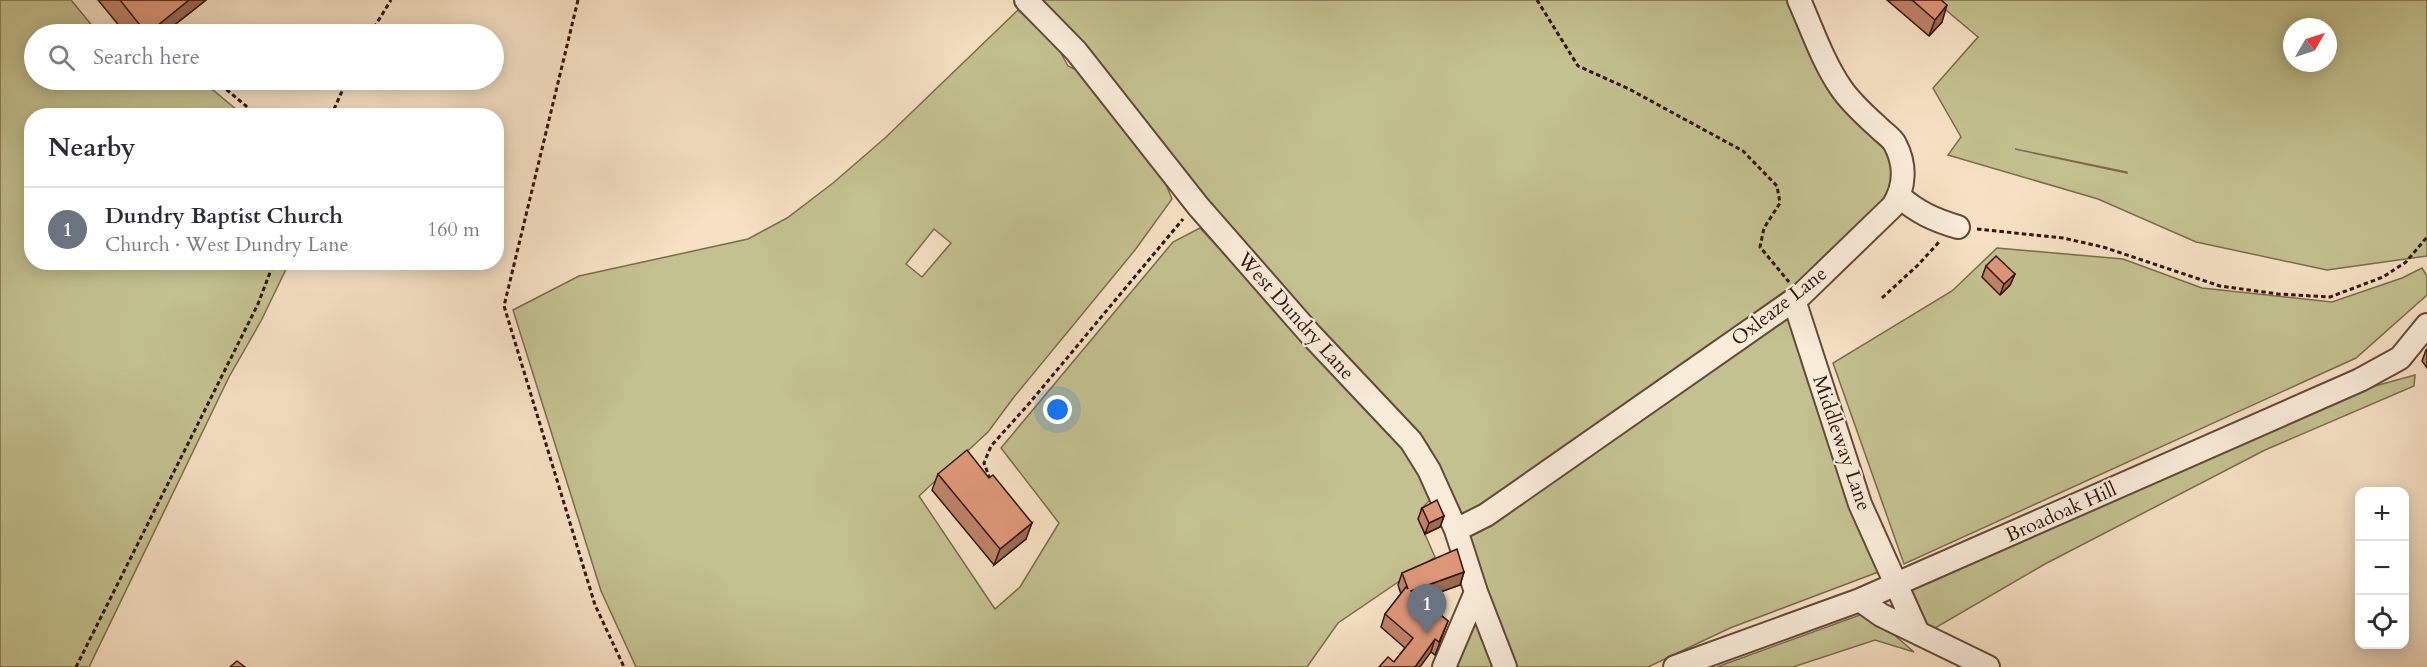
<!DOCTYPE html>
<meta charset="utf-8">
<style>
body{margin:0;font-family:Cardo,serif;background:#f2f2f3;color:#2b2b33}
.controls{position:absolute;right:18px;bottom:18px;display:grid;overflow:hidden;border-radius:12px;box-shadow:0 3px 15px #0003}
.controls button{width:54px;height:54px;display:grid;place-items:center;padding:0;border:0;border-bottom:2px solid #e1e1e2;background:#fff;color:#2b2b33;font:30px sans-serif}
.compass{position:absolute;left:2283px;top:18px;width:54px;height:54px;border-radius:50%;background:#fff;box-shadow:0 3px 15px #0003;rotate:51deg}
.you{position:absolute;left:1058px;top:410px;width:21px;height:21px;margin:-15px;border:4px solid #fff;border-radius:50%;background:#1a73e8;box-shadow:0 0 0 9px #1a73e833}
.badge{display:grid;place-items:center;width:39px;height:39px;border-radius:50%;background:#0f766e;color:#fff;font-size:20px;font-weight:700}
.pin{position:absolute;translate:-50% -50px;filter:drop-shadow(0 2px 3px #0008)}
.pin::after{content:'';position:absolute;top:32px;width:21px;height:18px;background:inherit;clip-path:polygon(0 0,100% 0,50% 100%)}
.list{margin:0;padding:0;list-style:none}
h2{display:flex;justify-content:space-between;align-items:center;height:78px;margin:0;padding:0 24px;font-size:26px}
h2 small{font-size:20px;font-weight:400;color:#7c7c81}
.list li{display:grid;grid-template-columns:39px 1fr auto;gap:18px;align-items:center;box-sizing:border-box;height:84px;padding:0 24px;border-top:2px solid #e1e1e2}
.list b{display:block;font-size:22px;white-space:nowrap}
.list p{margin:0;font-size:20px;white-space:nowrap;color:#7c7c81}
.list em{font-size:20px;font-style:normal;color:#7c7c81}
.icon{flex:none;width:33px;height:33px;fill:none;stroke:currentColor;stroke-width:2;stroke-linecap:round;stroke-linejoin:round}
.map{position:relative;flex:none;width:2427px;height:667px;overflow:hidden}
.search{position:absolute;background:#fff;box-shadow:0 3px 15px #0003;left:24px;top:24px;width:480px;height:66px;display:flex;align-items:center;gap:15px;box-sizing:border-box;padding:0 21px;border-radius:33px;color:#7c7c81;font-size:22px}
.panel{position:absolute;background:#fff;box-shadow:0 3px 15px #0003;left:24px;top:108px;width:480px;height:162px;border-radius:24px}
.map>svg:first-child{display:block}
.green{fill:#c3c18f;stroke:#7c6b4c;stroke-width:1.5;fill-rule:evenodd}
.lines{fill:none;stroke-linecap:round;stroke-linejoin:round}
.minor-casing{stroke:#664838;stroke-width:26}
.path{stroke:#361509;stroke-width:3;stroke-dasharray:4.5 3;stroke-linecap:butt}
.minor{stroke:#f9ecd9;stroke-width:22}
.wall{fill:#be8268;stroke:#361509;stroke-width:1.5}
.shaded-wall{fill:#9b6a55;stroke:#361509;stroke-width:1.5}
.building{fill:#dd9779;stroke:#361509;stroke-width:1.5}
.labels{text-anchor:middle;dominant-baseline:central;stroke-width:4.5;stroke-linejoin:round;paint-order:stroke}
.street-label{font-size:20px;fill:#361509;stroke:#f9ecd9}
</style>
<div class="map">
<svg width="2427" height="667" viewBox="0 0 2427 667">
<rect width="100%" height="100%" fill="#f6e1c4"/>
<filter id="stains"><feTurbulence type="fractalNoise" baseFrequency=".00333" numOctaves="4"/><feColorMatrix values="0 0 0 0 .2 0 0 0 0 .09 0 0 0 0 .02 0 0 0 .5 -.17"/></filter>
<radialGradient id="worn" r=".72"><stop offset=".6" stop-color="#630" stop-opacity="0"/><stop offset="1" stop-color="#630" stop-opacity=".3"/></radialGradient>
<!-- green -->
<path class="green" d="M0 0H71L99 34H34V80H135L142 88 158 80H201L243 115 32 116V262L289 263 261 321 229 377 89 667H0Z
M1039 0H1790L1897 163 1890 204 1803 278 1499 497 1463 516 1428 445 1360 377 1269 274 1078 40Z
M1934 0H2427V256L2327 270 2196 242 2098 199 1948 155 1961 137 1933 88 1978 37ZM2292 27H2328V63H2292ZM2015 149 2127 172V173Z
M1018 10 1057 46 1068 66 1083 73 1164 180 1172 199 1135 250 1014 397 988 432 919 496 995 609 1020 587 1059 523 1001 448 1173 242 1200 228 1410 455 1434 496 1421 509 1420 523 1435 557 1338 623 1307 667H636L601 591 513 310 579 276 748 239 787 218 833 183 885 138ZM934 229 951 243 922 277 906 264Z
M1997 248 2123 259 2202 288 2332 302 2402 278 2422 268 2427 276V295L2356 358 1904 564 1833 363 1952 291Z
M1789 312 1881 571 1730 628 1648 667H1512L1467 541 1472 530Z
M2415 375 2414 386 2265 450 2045 564 1930 631 1912 590 2375 386Z
M1868 612 1914 652 1875 640 1793 667H1717Z
M1475 622 1494 667H1453Z"/>
<g class="lines">
<defs>
<path id="minor" d="M1026 0 1076 51 1198 206 1311 335 1411 441 1429 470 1456 530 1476 592 1505 667
M1899 196C1917 212 1934 220 1958 227
M1794 300 1860 504 1918 633
M1456 530 1486 515 1801 295 1893 206C1905 187 1906 165 1895 144 1892 138 1884 133 1879 128 1866 116 1851 103 1841 88 1823 62 1812 29 1799 0
M1860 600 1881 615 1988 667
M1444 667 1476 592
M1675 667 1860 600 2360 380 2400 358 2427 325"/>
</defs>
<!-- minor casing -->
<use href="#minor" class="minor-casing"/>
<!-- path -->
<path class="path" d="M578 0 504 306 595 605 624 667
M1537 0 1578 66 1629 89 1743 151 1777 186 1780 203 1764 228 1760 247 1789 282
M370 34 391 0
M215 80 258 116
M331 116 347 80
M1977 229 2063 238 2103 247 2220 286 2278 294 2330 297 2383 277 2406 262 2427 237
M1882 298 1918 265 1939 242
M990 479 984 463 991 446 1027 406 1183 219
M76 667 258 304 274 262"/>
<!-- minor -->
<use href="#minor" class="minor"/>
</g>
<!-- wall -->
<path class="wall" d="M98 0H206L163 34H126Z
M1887 0H1941L1942 22 1929 36Z
M1986 266 2015 274 2010 285 2000 295 1982 277Z
M2427 349V368L2422 361 2426 350Z
M938 474 1026 539 994 565 932 490Z
M1422 508 1444 516 1440 527 1425 534 1418 519Z
M1464 572 1460 585 1421 599 1448 621 1435 655 1431 652 1394 662 1405 648 1381 627 1385 614 1401 594 1398 585 1402 573Z"/>
<!-- shaded-wall -->
<path class="shaded-wall" d="M189 0H206L163 34H147Z
M1947 5 1942 22 1929 36 1935 20Z
M2015 274 2010 285 2000 295 2004 284Z
M1444 516 1440 527 1425 534 1429 523Z
M1032 523 1026 539 994 565 1000 549Z
M1464 572 1460 585 1407 604 1411 591Z
M1435 639 1431 652 1420 667H1415Z"/>
<!-- building -->
<path class="building" d="M120 0H189L147 34Z
M1912 0H1941L1947 5 1935 20Z
M1996 256 2015 274 2004 284 1986 266Z
M967 450 989 478 993 475 1032 523 1000 549 938 474Z
M1437 500 1444 516 1429 523 1422 508Z
M1457 549 1464 572 1411 591 1448 621 1439 642 1435 639 1415 667H1379L1388 657 1394 662 1413 638 1385 614 1406 587 1408 589 1402 573Z
M237 661 245 667H230Z"/>
<g class="labels">
<!-- street labels -->
<g class="street-label">
<text transform="translate(1779 306) rotate(-38)">Oxleaze Lane</text>
<text transform="translate(1296 316) rotate(48)">West Dundry Lane</text>
<text transform="translate(1842 443) rotate(71)">Middleway Lane</text>
<text transform="translate(2061 512) rotate(-24)">Broadoak Hill</text>
</g>
</g>
<rect width="100%" height="100%" filter="url(#stains)"/>
<rect width="100%" height="100%" fill="url(#worn)"/>
</svg>
<div class="controls">
<button>+</button>
<button>−</button>
<button><svg class="icon" aria-label="locate" viewBox="0 0 24 24"><circle cx="12" cy="12" r="6"/><path d="M12 2v4M12 18v4M2 12h4M18 12h4"/></svg></button>
</div>
<svg class="compass" viewBox="-18 -18 36 36"><path d="M0-13l5 13h-10z" fill="#e53935"/><path d="M0 13l5-13h-10z" fill="#7c7c81"/></svg>
<div class="you"></div>
<div class="pin badge" style="left:1427px;top:634px;background:#6b7280">1</div>
<div class="search"><svg class="icon" aria-label="search" viewBox="0 0 24 24"><circle cx="10" cy="10" r="6"/><path d="M15 15l6 6"/></svg>Search here</div>
<section class="panel">
<h2>Nearby<small></small></h2>
<ul class="list">
<li><span class="badge" style="background:#6b7280">1</span><div><b>Dundry Baptist Church</b><p>Church · West Dundry Lane</p></div><em>160 m</em></li>
</ul>
</section>
</div>
